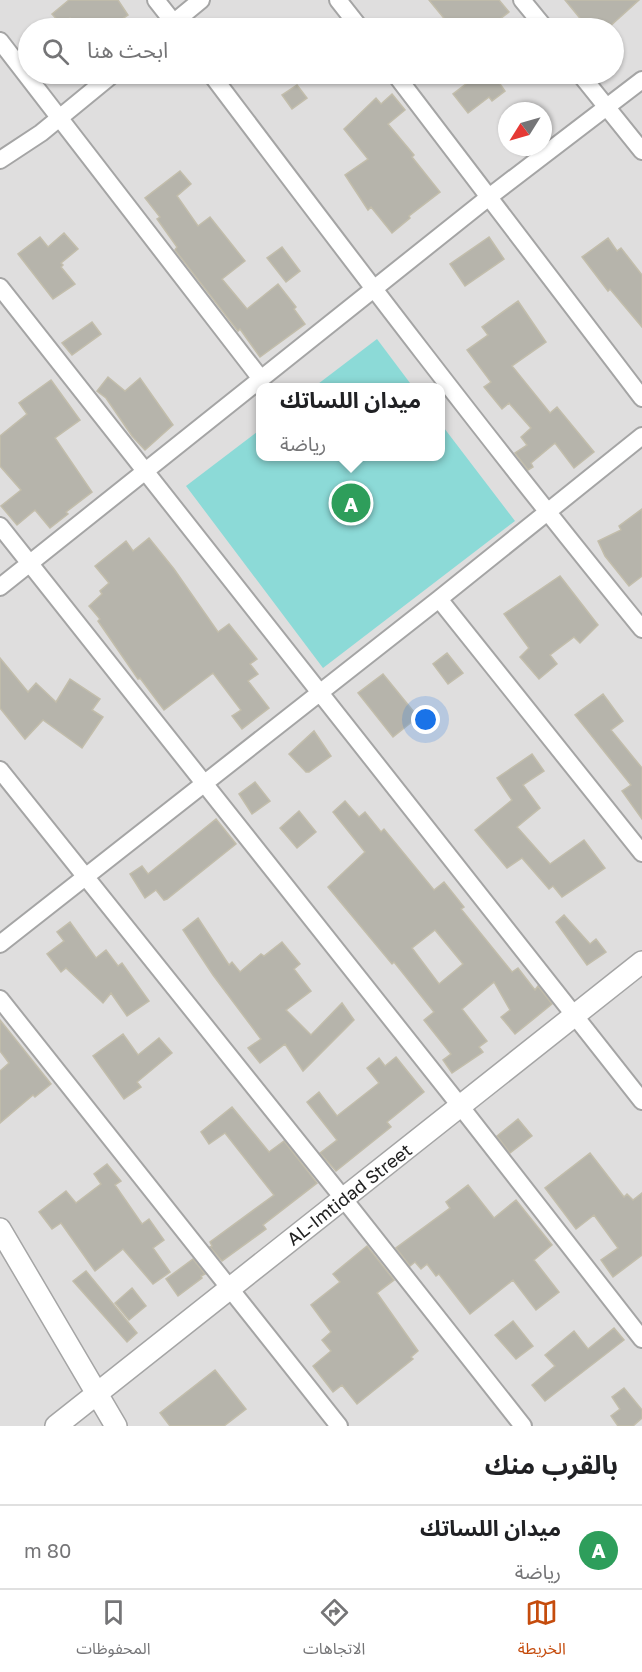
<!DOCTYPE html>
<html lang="ar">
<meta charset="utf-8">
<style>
body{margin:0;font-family:"Golos Text","Noto Sans Arabic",sans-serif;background:#f6f6f6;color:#202124;direction:rtl}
.compass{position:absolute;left:498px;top:102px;width:54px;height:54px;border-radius:50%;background:#fff;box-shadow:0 2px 4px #0004;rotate:233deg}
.you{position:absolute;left:426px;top:720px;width:21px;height:21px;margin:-15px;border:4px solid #fff;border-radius:50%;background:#1a73e8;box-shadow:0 0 0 9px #1a73e833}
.badge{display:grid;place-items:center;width:39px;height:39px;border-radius:50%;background:#c54c0d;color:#fff;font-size:20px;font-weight:700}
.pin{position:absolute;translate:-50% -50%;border:3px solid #fff;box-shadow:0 2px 6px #0006}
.popup{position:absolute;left:256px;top:383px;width:189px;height:78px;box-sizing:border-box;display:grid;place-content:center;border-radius:12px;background:#fff;filter:drop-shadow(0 2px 4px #0005);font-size:20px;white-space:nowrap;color:#757577}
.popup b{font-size:22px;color:#202124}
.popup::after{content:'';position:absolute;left:50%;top:100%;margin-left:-12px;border:12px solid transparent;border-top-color:#fff}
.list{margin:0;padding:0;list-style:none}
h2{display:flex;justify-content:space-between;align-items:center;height:78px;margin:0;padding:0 24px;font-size:26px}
h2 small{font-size:20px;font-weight:400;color:#757577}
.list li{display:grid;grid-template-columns:39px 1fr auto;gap:18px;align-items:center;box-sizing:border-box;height:84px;padding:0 24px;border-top:2px solid #e0e0e0}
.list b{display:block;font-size:22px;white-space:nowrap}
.list p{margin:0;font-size:20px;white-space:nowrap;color:#757577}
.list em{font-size:20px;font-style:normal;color:#757577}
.icon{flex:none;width:33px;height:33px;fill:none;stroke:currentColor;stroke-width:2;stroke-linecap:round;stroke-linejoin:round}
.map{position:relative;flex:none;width:642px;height:1426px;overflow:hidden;direction:ltr}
.search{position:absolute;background:#fff;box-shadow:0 2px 4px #0004;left:18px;right:18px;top:18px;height:66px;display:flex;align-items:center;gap:15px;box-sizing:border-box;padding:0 21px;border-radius:33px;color:#757577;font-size:22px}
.sheet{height:162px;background:#fff}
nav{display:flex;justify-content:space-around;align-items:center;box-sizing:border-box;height:84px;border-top:2px solid #e0e0e0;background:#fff;font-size:16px;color:#757577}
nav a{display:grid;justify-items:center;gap:3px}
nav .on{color:#c54c0d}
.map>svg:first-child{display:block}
.residential{fill:#dfdede;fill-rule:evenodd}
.pitch{fill:#8cdad7}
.building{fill:#b6b4ab;stroke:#c2bdab;stroke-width:1.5;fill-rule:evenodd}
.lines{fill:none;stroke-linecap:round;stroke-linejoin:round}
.minor-casing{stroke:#a5a5a5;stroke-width:20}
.tertiary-casing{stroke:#a5a5a5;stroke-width:24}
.minor{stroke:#fff;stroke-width:16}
.tertiary{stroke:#fff;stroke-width:21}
.labels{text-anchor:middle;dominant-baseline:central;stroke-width:5;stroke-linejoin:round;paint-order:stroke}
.street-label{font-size:18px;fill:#212121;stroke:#fff}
</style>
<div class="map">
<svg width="642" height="1426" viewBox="0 0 642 1426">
<rect width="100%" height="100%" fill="#f1f1e8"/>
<!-- residential -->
<path class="residential" d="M0 0H642V1426H0ZM28 28H614V74H28ZM507 111H543V147H507ZM261 388H441V456H261Z"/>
<!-- pitch -->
<path class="pitch" d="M377 339 413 387H314Z
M441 424 515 521 323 668 186 486 261 429V456H441Z"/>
<!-- building -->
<path class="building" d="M69 0H118L128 15 109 28H77L70 18 62 25 52 14Z
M429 0H499L509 12 488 28H452Z
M565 0H639L608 28H588Z
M479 74H493L505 91 492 101 489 97 468 113 453 94Z
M297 85 307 98 292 109 282 95Z
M392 94 405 110 388 124 414 155 412 157 440 192 409 216 410 218 392 233 371 207 368 210 345 175 368 159 344 129 376 98 381 104Z
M180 171 191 184 177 196 198 226 210 217 245 261 222 279 247 309 278 284 296 307 294 309 305 324 260 357 240 329 238 331 175 250 177 247 157 219 160 217 145 198Z
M64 233 78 249 61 263 63 265 61 267 75 284 53 299 18 254 40 237 48 247Z
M489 237 504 259 465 286 450 264Z
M608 238 617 251 621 248 642 275V327L610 289 608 291 582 257Z
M282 247 300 271 286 282 267 258Z
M518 301 546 342 512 366 550 413 557 407 594 452 574 468 555 443 531 463 533 467 528 470 515 453 527 445 521 437 531 428 509 403 502 409 484 387 491 382 467 350 488 335 482 327Z
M92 322 101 334 72 355 62 343Z
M108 377 125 391 140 378 173 425 145 450 132 436 106 398 97 391Z
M51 380 80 420 55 438 92 492 66 512 68 514 50 528 35 510 17 525 1 506 21 490 0 466V436L27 414 19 403Z
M642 509V576L629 586 605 556 598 541 621 530 619 526Z
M149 538 174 569 218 632 229 624 257 659 250 664 258 674 248 681 269 708 242 729 232 716 241 710 213 673 164 710 140 678 138 679 98 621 100 619 89 606 102 594 100 591 109 583 95 566 126 541 133 551Z
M560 576 598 625 580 643 574 637 550 655 557 664 539 679 520 657 529 648 504 614Z
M447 653 463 673 448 684 433 664Z
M0 658 28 692 36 683 56 702 70 679 100 699 92 710 103 717 82 748 43 720 25 739 0 708Z
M383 674 418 717 393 737 358 693Z
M603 694 623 721 611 730 642 768V819L622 791 631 785 575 715Z
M314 731 331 756 309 772H306L289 754Z
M532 754 544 771 523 785 540 808 517 827 550 864 584 840 605 868 562 897 553 886 549 889 522 858 507 868 475 830 512 800 497 778Z
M255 782 270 801 252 814 239 794Z
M345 801 359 817 365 812 381 832 384 829 434 890 444 882 464 907 461 909 512 972 518 968 535 990 538 986 552 1004 515 1034 501 1017 510 1010 494 982 462 1009 487 1041 479 1047 483 1052 452 1073 443 1060 451 1054 424 1020 434 1012 394 962 392 964 328 887 365 852 333 812ZM435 930 463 964 439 984 412 948Z
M299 811 316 832 297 848 280 828Z
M216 819 236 844 167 899 164 900 156 890 145 898 130 874 142 866 148 874Z
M564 915 590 944 596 939 606 952 587 965 556 922Z
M198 918 229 965 232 962 240 972 261 954 264 956 282 942 300 964 294 969 311 991 286 1010 311 1035 342 1003 354 1020 303 1071 285 1044 260 1063 248 1048 261 1039 213 975 183 930Z
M70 922 96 958 106 950 118 966 122 963 149 1001 127 1016 111 993 103 1003 66 968 61 972 47 954 64 941 57 932Z
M0 1020 51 1084 35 1097 33 1095 0 1123V1071L9 1063 0 1051Z
M123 1034 138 1055 159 1038 172 1053 137 1082 141 1087 124 1099 93 1056Z
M396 1057 424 1092 387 1122 391 1127 336 1171 320 1153 337 1140 307 1102 319 1092 337 1116 379 1083 367 1068 379 1058 385 1066Z
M232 1107 269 1152 284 1141 317 1183 263 1225 266 1229 222 1261 210 1247 212 1246 210 1242 274 1195 225 1133 209 1144 201 1132Z
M518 1119 532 1136 510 1153 497 1136Z
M590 1153 624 1197 627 1194 633 1200 642 1193V1255L613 1277 601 1260 618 1248 594 1215 576 1229 545 1188Z
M107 1164 121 1181 115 1185 142 1224 149 1219 164 1240 153 1248 170 1272 153 1284 123 1249 95 1271 61 1223 52 1229 39 1212 66 1191 76 1203 101 1184 94 1174Z
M468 1185 494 1218 516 1200 552 1245 534 1260 559 1292 536 1310 513 1280 470 1314 439 1274 436 1276 427 1264 421 1269 415 1262 410 1266 396 1248 450 1208 446 1202Z
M367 1246 394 1280 377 1293 418 1351 411 1357 413 1359 357 1404 342 1385 333 1392 313 1366 331 1351 322 1340 331 1332 311 1305 340 1282 333 1274Z
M193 1259 205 1274 201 1276 202 1278 178 1296 166 1279Z
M86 1271 137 1333 127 1342 73 1281Z
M132 1288 146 1306 129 1320 115 1303Z
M513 1321 533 1346 516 1359 495 1335Z
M614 1328 624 1340 545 1401 532 1385 555 1366 545 1355 574 1331 588 1349Z
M215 1370 246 1409 224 1426H170L160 1413Z
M624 1388 642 1410V1418L633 1426H618L611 1416 620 1409 612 1397Z"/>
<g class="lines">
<defs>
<path id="minor" d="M156 0 178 28
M338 0 360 28
M522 0 545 28
M167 28 201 0
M0 41 261 379
M211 74C352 261 494 448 642 629
M395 74 642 398
M580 74 642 151
M0 160 41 133 113 74
M0 287 642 1101
M0 526 461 1107 642 1339
M0 587 489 197 642 80
M439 599 642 853
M0 770 343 1198 523 1426
M0 944 439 599 642 436
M0 999 339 1426"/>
<path id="tertiary" d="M0 1229 116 1426
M56 1426 642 962"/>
</defs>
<!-- minor casing -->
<use href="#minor" class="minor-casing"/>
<!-- tertiary casing -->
<use href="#tertiary" class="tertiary-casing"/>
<!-- minor -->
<use href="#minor" class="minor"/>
<!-- tertiary -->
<use href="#tertiary" class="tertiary"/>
</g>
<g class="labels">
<!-- street labels -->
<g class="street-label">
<text transform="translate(349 1194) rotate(-38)">AL-Imtidad Street</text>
</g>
</g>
</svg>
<svg class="compass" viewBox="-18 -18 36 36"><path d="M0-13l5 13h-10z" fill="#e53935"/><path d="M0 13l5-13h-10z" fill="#757577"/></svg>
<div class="you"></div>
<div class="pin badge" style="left:351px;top:503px;background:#2e9e5b">A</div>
<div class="popup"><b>ميدان اللساتك</b>رياضة</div>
<div class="search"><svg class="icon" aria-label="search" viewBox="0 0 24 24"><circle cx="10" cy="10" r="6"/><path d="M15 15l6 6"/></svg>ابحث هنا</div>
</div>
<section class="sheet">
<h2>بالقرب منك<small></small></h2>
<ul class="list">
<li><span class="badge" style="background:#2e9e5b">A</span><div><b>ميدان اللساتك</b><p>رياضة</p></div><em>80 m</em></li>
</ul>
</section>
<nav>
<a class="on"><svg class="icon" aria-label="map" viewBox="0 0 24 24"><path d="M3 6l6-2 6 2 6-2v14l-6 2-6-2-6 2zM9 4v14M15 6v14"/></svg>الخريطة</a>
<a><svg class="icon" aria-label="directions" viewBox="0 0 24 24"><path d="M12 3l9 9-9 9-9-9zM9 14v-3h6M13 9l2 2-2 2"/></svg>الاتجاهات</a>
<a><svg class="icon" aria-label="saved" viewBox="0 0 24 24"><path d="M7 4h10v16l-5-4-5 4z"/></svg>المحفوظات</a>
</nav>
